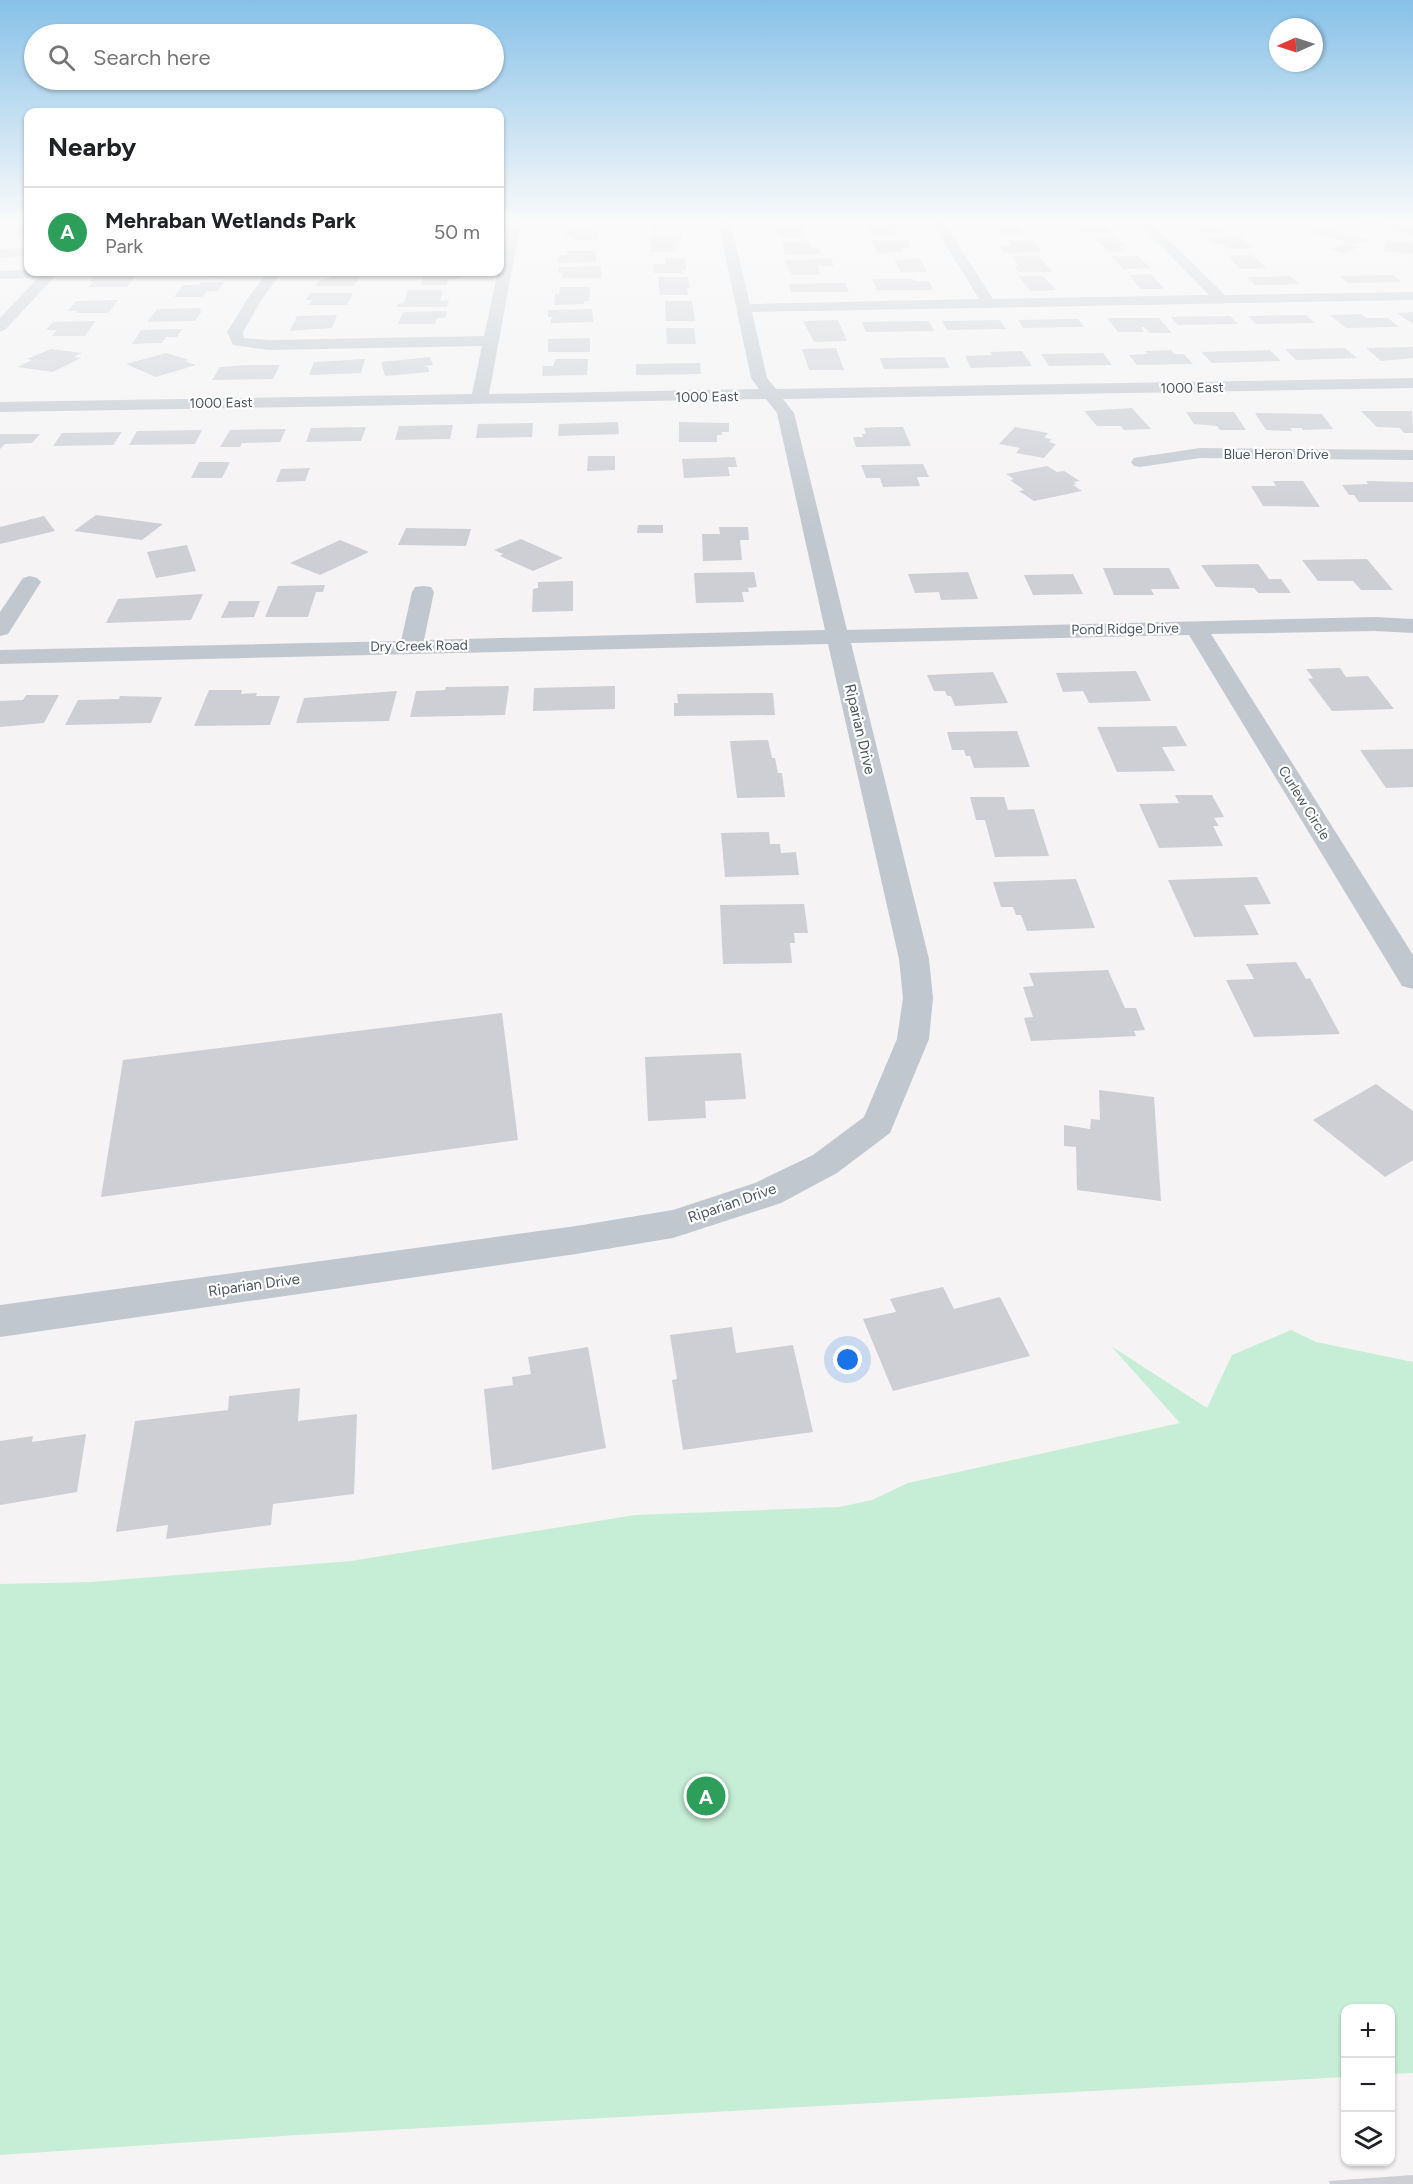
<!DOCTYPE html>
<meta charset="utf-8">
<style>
body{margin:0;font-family:Figtree,sans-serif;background:#f6f6f6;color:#202124}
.controls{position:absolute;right:18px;bottom:18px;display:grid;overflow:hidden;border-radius:12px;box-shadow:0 2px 4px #0004}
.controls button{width:54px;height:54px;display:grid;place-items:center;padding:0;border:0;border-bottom:2px solid #e0e0e0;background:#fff;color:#202124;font:30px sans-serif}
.compass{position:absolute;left:1269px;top:18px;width:54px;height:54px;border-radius:50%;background:#fff;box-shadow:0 2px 4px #0004;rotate:267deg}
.you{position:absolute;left:848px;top:1360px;width:21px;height:21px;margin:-15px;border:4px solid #fff;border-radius:50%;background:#1a73e8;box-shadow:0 0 0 9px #1a73e833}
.badge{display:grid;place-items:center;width:39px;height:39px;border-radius:50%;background:#2973d9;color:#fff;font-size:20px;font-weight:700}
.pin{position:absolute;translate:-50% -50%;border:3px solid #fff;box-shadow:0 2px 6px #0006}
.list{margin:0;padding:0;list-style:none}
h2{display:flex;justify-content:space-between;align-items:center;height:78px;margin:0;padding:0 24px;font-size:26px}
h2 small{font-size:20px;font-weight:400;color:#757577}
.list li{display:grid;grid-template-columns:39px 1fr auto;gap:18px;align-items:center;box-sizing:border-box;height:90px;padding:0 24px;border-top:2px solid #e0e0e0}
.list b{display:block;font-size:22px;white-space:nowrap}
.list p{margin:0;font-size:20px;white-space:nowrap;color:#757577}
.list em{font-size:20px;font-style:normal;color:#757577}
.icon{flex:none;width:33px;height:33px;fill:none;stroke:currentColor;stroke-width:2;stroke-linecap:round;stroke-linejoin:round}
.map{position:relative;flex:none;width:1413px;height:2184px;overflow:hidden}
.search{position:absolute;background:#fff;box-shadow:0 2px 4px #0004;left:24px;top:24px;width:480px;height:66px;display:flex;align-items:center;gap:15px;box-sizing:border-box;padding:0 21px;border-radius:33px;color:#757577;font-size:22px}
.panel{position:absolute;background:#fff;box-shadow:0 2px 4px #0004;left:24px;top:108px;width:480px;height:168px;border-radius:12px}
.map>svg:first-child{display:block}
.green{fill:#c6eed6}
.building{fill:#cdcfd5}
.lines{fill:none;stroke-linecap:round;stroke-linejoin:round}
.minor{fill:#c0c7ce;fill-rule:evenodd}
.labels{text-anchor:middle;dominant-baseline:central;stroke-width:4.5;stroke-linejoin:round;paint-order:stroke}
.far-street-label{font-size:14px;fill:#4c565f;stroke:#fff}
.street-label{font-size:15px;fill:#4c565f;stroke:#fff}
</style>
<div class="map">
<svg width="1413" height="2184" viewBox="0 0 1413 2184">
<rect width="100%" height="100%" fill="#f5f3f3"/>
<!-- green -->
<path class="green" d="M1291 1330 1316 1342 1413 1362V2073L1391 2074 1390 2008H1346L1345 2077 297 2135 0 2155V1584L91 1582 351 1561 635 1515 839 1507 872 1500 908 1483 1180 1423 1111 1346 1207 1408 1232 1355Z"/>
<!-- building -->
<path class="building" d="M569 221H602V223H569Z
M651 221H679L680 231H652Z
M1093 221 1097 225H1106L1113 233H1078L1068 222Z
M1186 221H1215L1229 233H1202Z
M1278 221H1300L1307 226H1285Z
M1016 222 1025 234H1000L997 230H987L982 223Z
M867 223H898L901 230H894L897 236H873Z
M24 224H28V234H14Z
M772 225H802L806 238H779Z
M1322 228 1369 240 1355 244 1309 232Z
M564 230H597V240H573L574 236H564Z
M681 235 682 241H676L677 251 651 252 649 236Z
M1239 236 1253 248 1228 249 1223 244H1213L1204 237Z
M1094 237H1113L1126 246H1120L1125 251 1108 252Z
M871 240H907L911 247 901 248 903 252 877 253Z
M1008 240H1033L1042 252 1004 253 999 246 1011 245Z
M810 241 812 248H819L822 254 784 255 783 242Z
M1386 241 1413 243V254L1384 251Z
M1347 244 1360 247 1343 253 1329 249Z
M28 248V255L0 258V249Z
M567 251H596V262L557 263 558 255H567Z
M1252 255 1267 268 1240 269 1228 256Z
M1012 256H1039L1052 272H1019L1014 266H1019Z
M1112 256H1138L1150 268 1123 269Z
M665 258H685L686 269H682L683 273H654L653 264H666Z
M831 259 834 266H818L820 275H792L784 260Z
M920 259 927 272H901L894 260Z
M601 266V278H562V274L565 273H558L559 267Z
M208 272H231L228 276 206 277Z
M440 272 461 273 459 279H448L447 285H421L424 273Z
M333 274 361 275 354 286H315L320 280 330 278Z
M1151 274 1164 289H1140L1130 275Z
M136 275 127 287H89L93 282H89L94 276Z
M1393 275 1402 282 1348 283 1339 276Z
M1019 276H1043L1056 290 1030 291Z
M1290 276 1300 284 1255 285 1247 277Z
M658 277H688L690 288H687L688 295H660Z
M872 279H913L915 281H929L933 290H877Z
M201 282H224L218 291 206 292 203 297H174L183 285H199Z
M845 283 849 292H791L789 284Z
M560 287H590L589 301H584V304L554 305 555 294H559Z
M408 290H443L440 301 449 300 447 307H397L398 304 404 303Z
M310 293H353L347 305H308L312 300H306Z
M118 300 108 313H76L78 311H68L76 301Z
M665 301H692L695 321H666Z
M201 308 199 311H202L195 321 147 322 157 309Z
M592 309 593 322 551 323V318L554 317H548V310Z
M447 311 445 318H437L435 324H398L403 312Z
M1413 312V323H1411L1397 313Z
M1361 314 1366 318H1388L1399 327 1346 328 1330 315Z
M337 315 332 328 290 331 297 316Z
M1306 315 1315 323 1256 324 1248 316Z
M1230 316 1238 324 1178 325 1171 317Z
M1107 318H1159L1172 333H1150L1144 327H1141L1144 332H1118Z
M1078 319 1084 327 1023 328 1018 320Z
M838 320 847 341 814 342 803 321Z
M1000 320 1006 329 947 330 942 321Z
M96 321 85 336H52L57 330H46L53 322Z
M929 321 934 331 866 332 862 322Z
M666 328H694L696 344H667Z
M182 329 177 337H166L162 343 132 344 141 330Z
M590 338V352H548V339Z
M1413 347V358L1381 361 1366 348Z
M836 348 844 370H809L802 349Z
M1345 348 1357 358 1296 360 1285 349Z
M51 349 82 353 74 357 81 358 53 372 17 367 32 360 27 359Z
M1171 350 1174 354H1184L1193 364 1137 365 1129 355 1148 354 1145 351Z
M1270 350 1281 361 1212 363 1201 352Z
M1022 351 1032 366 971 368 965 356 992 355 990 352Z
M166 353 189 360 185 361 196 365 156 377 126 364Z
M1103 353 1112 365 1049 366 1041 354Z
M430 357 433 365 424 366 428 367 429 372 385 376 381 362Z
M944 357 950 368 884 369 880 358Z
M365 359 361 373 309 375 314 362Z
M556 359H588L587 375 542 376 543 366H553Z
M700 363 701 374 636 375V364Z
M245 365H280L273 379 212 380 220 367Z
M1132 408 1151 429 1124 430 1121 426H1097L1084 411Z
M1361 411H1412L1413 433H1404L1400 428 1377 427Z
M1186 412H1234L1246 430H1220L1217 426 1194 424Z
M1255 413 1322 414 1333 429 1303 430 1302 428H1290L1292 431 1266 430Z
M618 422 619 434 558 436 559 424Z
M679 422 729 423V432H722V435H717V442H679Z
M533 423 532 437 476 438 478 424Z
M453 425 450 439 395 440 399 426Z
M366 427 361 441 306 442 311 428Z
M879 427H903L911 446 856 447 853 437H863L862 434H866L864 428Z
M1015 427 1048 433 1044 438 1052 439 1049 442 1056 444 1044 458 1016 453 1020 448 999 444Z
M286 429 280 442 242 443 240 447H220L230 430Z
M202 430 195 444 129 445 137 431Z
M122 432 113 445 53 446 62 433Z
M0 434H40L32 443 5 444 0 449Z
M588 456H615V470L587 471Z
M735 457 737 467H728L730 476 684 478 682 459Z
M199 462H230L222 478H191Z
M923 464 929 477H917L920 486 883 487 880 478H866L861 465Z
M1047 466 1057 472 1064 471 1080 481 1073 482 1077 484 1073 485 1082 491 1034 501 1019 491 1024 490 1010 480 1014 479 1006 474Z
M310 468 305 481 276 482 281 469Z
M1273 481H1303L1320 507 1263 506 1251 486H1276Z
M1366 481 1413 482V502H1359L1354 495H1349L1342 485 1368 484Z
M96 515 163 524 142 540 74 531Z
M44 516 55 531 0 544V527Z
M638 525H663V533H637Z
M719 527H748L749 540H740L742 560 703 561 702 534H720Z
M406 528 471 529 466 546 398 545Z
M521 539 563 558 533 571 500 556 503 554 494 550Z
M340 540 369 552 320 575 290 563Z
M187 545 196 571 156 578 147 552Z
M1367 559 1393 590H1361L1353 581H1318L1302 560Z
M1258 564 1269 579H1281L1291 593H1258L1254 588 1216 587 1201 565Z
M1103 568H1169L1180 589H1151L1154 595H1114Z
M754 572 757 587 748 588 749 592H742L744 602 696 603 694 573Z
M968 572 978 599 941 600 939 592 915 593 908 574Z
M1073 574 1083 594 1033 595 1024 575Z
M573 581V611L532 612 533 589 538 588V582Z
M325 585 323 592H316L308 617H265L278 586Z
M203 594 191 620 106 623 118 599Z
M229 601H260L254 617 221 618Z
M1340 668 1346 677 1368 676 1394 709 1332 711 1308 679 1313 678 1306 669Z
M1136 671 1151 701 1089 703 1083 691 1063 692 1056 673Z
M993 672 1008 703 955 706 951 696H947L945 691H934L927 675Z
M509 686 505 715 410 717 416 691 445 690 446 687Z
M615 686V709L533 711 534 688Z
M209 690H242L241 694 257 693 256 696H280L270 725 194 726Z
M397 691 389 721 296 723 304 698Z
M773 693 775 715 674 716V703H678L677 694Z
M26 695H59L44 723 0 727V701L23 700Z
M120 696 162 697 151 723 65 725 78 700 119 699Z
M1176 726 1187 746 1162 747 1175 771 1117 772 1097 727Z
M1017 731 1030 767 974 768 970 756H966L964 750H952L947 732Z
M768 740 772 758H775L778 773H782L785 797 737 798 730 741Z
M1413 749V787L1386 788 1360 750Z
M1175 795H1212L1224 817 1214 818 1219 826H1213L1223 846 1159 848 1139 804 1179 803Z
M970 797H1004L1008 810 1034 809 1049 856 995 857 985 820H976Z
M769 832 770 844H780L781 853 796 852 799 875 725 877 721 833Z
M1257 877 1271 904 1244 905 1259 935 1194 937 1168 880Z
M1076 879 1095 928 1027 931 1021 915H1016L1013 907H1001L993 882Z
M804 904 808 933H794L795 943H790L792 963 723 964 720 905Z
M1296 962 1306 979 1310 978 1340 1034 1254 1037 1226 980 1254 979 1246 964Z
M1108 970 1125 1008H1136L1145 1030 1134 1031 1136 1036 1031 1041 1024 1018 1033 1017 1023 987 1034 986 1029 973Z
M502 1013 518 1140 101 1197 123 1060Z
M741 1053 746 1099 705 1101 706 1118 648 1121 645 1057Z
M1376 1084 1413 1111V1160L1385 1177 1313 1120Z
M1099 1090 1154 1097 1161 1201 1077 1190 1076 1147 1064 1146V1125L1090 1129 1091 1119 1100 1120Z
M943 1287 954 1309 1000 1297 1030 1356 893 1391 863 1319 896 1312 890 1299Z
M732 1327 736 1353 793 1345 813 1432 683 1450 672 1380 677 1379 670 1335Z
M588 1347 606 1448 492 1470 484 1389 513 1385 512 1377 531 1374 528 1357Z
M300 1388 298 1421 357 1414 354 1494 273 1504 271 1525 166 1539 168 1525 116 1532 135 1421 228 1410 229 1396Z
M86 1434 77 1492 0 1505V1441L33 1436 32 1442Z
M1413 2175V2184H1330L1329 2181Z"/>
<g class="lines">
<!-- minor -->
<path class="minor" d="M509 221H521L489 394 759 389 751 378 718 221H730L750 304 979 299 931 221H943L993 299 1209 295 1136 221H1149L1225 295 1413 292V300L752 312 767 378 776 389 1413 378V388L783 399 794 413 847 630 1375 617 1413 619V633L1375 631 1211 634 1413 955V989L1402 986 1189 635 851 643 929 959 933 998 929 1039 890 1133 837 1173 781 1203 673 1238 576 1254 0 1337V1305L576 1226 673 1210 755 1183 813 1155 864 1117 897 1039 903 998 899 959 828 644 0 664V650L401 641 412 592 415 587 423 586 431 587 434 592 424 640 825 630 777 413 766 399 0 412V402L472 394 482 346 269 350 233 345 227 332 248 298 268 272H282L262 299 243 332 244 338 269 340 484 336Z
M1354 221H1378L1413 227V235L1360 225Z
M28 270 59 272 5 330 0 332V318L38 278 0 279V271Z
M1200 448 1413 450V460L1200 458 1140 467 1134 466 1131 462 1134 458 1140 457Z
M30 576 37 578 41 582 8 634 0 636V612L23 578Z"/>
</g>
<!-- sky -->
<linearGradient id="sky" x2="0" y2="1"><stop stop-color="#87c1e8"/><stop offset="0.42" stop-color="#fafafa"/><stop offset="1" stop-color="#fafafa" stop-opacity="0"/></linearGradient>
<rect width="1413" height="526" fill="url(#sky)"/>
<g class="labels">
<!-- far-street labels -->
<g class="far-street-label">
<text transform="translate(1192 388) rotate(-1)">1000 East</text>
<text transform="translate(707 397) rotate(-1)">1000 East</text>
<text transform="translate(221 403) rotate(-1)">1000 East</text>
<text x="1276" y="454">Blue Heron Drive</text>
<text transform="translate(1125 629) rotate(-1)">Pond Ridge Drive</text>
<text transform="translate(419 646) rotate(-1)">Dry Creek Road</text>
<text transform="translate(1304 803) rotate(58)">Curlew Circle</text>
</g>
<!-- street labels -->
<g class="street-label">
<text transform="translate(860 729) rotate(77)">Riparian Drive</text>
<text transform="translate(732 1203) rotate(-19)">Riparian Drive</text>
<text transform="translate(254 1285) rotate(-8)">Riparian Drive</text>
</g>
</g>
</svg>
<div class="controls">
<button>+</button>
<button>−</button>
<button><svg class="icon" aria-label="layers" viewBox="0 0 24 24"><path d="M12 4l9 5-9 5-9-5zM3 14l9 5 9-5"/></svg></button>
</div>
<svg class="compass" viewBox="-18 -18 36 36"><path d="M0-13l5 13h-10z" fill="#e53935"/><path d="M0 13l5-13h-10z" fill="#757577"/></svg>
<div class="you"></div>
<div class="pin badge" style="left:706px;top:1796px;background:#2e9e5b">A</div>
<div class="search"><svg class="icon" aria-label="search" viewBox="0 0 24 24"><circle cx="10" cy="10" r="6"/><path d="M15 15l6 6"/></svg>Search here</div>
<section class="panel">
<h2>Nearby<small></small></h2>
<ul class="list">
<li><span class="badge" style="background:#2e9e5b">A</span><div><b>Mehraban Wetlands Park</b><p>Park</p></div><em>50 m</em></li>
</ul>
</section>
</div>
